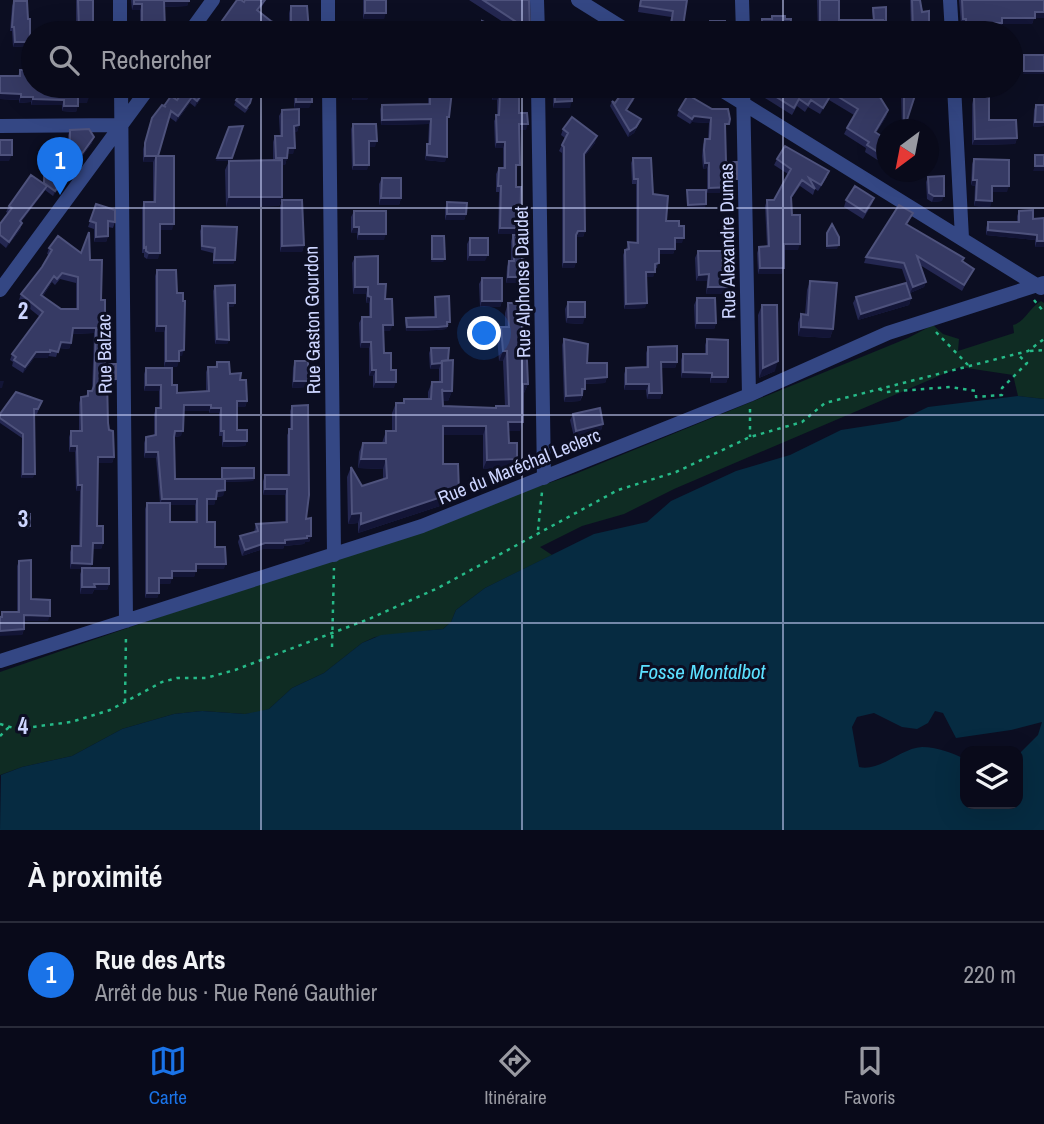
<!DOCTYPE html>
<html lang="fr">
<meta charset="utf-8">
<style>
body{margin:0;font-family:"Archivo Narrow",sans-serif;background:#171827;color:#f1f3f6}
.controls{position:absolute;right:21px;bottom:21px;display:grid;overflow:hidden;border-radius:14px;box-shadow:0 7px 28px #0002}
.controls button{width:63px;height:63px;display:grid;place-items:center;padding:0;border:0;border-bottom:2px solid #292b39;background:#090a1a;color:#f1f3f6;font:35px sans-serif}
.compass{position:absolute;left:876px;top:119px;width:63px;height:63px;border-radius:50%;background:#090a1a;box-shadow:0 7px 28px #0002;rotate:212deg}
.you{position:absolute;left:485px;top:334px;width:24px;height:24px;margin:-18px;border:5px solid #fff;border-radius:50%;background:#1a73e8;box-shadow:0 0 0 10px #1a73e833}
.badge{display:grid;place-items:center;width:46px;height:46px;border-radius:50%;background:#1a73e8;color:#fff;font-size:23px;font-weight:700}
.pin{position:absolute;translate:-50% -58px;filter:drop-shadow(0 2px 4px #0008)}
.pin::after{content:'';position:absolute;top:37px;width:24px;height:21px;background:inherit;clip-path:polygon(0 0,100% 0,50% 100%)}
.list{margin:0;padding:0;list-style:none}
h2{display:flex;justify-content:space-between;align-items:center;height:91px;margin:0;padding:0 28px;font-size:30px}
h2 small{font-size:23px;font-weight:400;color:#999aa2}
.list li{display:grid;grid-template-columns:46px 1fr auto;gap:21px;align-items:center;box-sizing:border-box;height:105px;padding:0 28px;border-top:2px solid #292b39}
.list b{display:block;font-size:26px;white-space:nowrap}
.list p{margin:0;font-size:23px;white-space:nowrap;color:#999aa2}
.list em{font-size:23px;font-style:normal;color:#999aa2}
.icon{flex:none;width:38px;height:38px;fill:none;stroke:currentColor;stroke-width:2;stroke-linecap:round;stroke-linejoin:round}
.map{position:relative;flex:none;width:1044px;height:830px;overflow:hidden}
.search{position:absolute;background:#090a1a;box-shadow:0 7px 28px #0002;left:21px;right:21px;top:21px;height:77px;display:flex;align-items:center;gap:18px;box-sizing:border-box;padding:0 24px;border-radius:38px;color:#999aa2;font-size:26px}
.sheet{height:196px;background:#090a1a}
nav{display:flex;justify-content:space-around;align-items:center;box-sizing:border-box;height:98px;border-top:2px solid #292b39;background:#090a1a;font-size:19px;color:#999aa2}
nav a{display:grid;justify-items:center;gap:4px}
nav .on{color:#1a73e8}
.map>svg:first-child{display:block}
.green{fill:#0f2c23}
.water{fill:#062b41;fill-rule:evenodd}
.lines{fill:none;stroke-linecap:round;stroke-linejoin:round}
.path{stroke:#26ba88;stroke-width:2.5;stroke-dasharray:3.5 5;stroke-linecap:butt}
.minor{stroke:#344784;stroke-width:14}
.wall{fill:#242751;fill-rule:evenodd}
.shaded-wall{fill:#131536}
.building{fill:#363a64;stroke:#4e527c;stroke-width:2;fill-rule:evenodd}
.grid{fill:none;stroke:#cdd5ff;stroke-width:2;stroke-opacity:0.55}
.labels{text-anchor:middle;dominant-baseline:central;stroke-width:6;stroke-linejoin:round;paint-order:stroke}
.street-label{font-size:19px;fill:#cdd5ff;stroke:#0c0e22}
.water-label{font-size:21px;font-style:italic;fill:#5be0ff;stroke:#0c0e22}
.grid-label{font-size:23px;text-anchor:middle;font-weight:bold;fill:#cdd5ff;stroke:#0c0e22;stroke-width:6;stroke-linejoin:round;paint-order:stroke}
</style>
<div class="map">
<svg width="1044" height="830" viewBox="0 0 1044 830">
<rect width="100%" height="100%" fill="#0c0e22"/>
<!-- green -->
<path class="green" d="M1041 301 1044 303V399L1018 396 1013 375 960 367 674 489 624 514 582 526 540 547 552 555 485 588 456 610 451 622 443 629 375 637 362 643 324 673 292 688 269 709 260 712 245 714 202 711 174 714 122 729 72 756 22 767 0 775V672L575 474 908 338 933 325 943 334 959 339 958 351 1014 333 1013 325C1025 322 1029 308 1041 301Z"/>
<!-- water -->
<path class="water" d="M1018 396 1044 399V830H0L1 775 22 767 72 756 122 729 174 714 202 711 245 714 269 709 292 688 324 673 362 643 381 635 443 629 451 622 456 610 485 588 594 534 647 522 671 501 736 471 790 455 841 430 899 421 928 407ZM935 711 943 713 956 738 1011 730 1042 722 1038 735 1018 755V804H965V759C952 753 937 747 922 747 901 748 880 772 859 767L852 727 857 717 874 713 902 727 917 729 928 723Z"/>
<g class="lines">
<!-- path -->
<path class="path" d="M1034 300 1044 312
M936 332 968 365
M1030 351 1044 350
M879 389 886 392 950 387 976 391V397L1002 395V388L1027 363 1017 354
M750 409V437
M538 530 542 492
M332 647 334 568
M125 702 126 635
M0 724 17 729 71 722 110 710 162 682 177 678H206L235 670 369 619 438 588 618 490 676 472 750 437 802 422 825 403 1028 351 1044 339
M0 736 9 727"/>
<!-- minor -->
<path class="minor" d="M120 0V33
M328 0V33
M537 0 538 33
M578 0 631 33
M742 0 743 33
M950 0 952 33
M189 33 213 0
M121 86 126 621
M329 86 334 555
M538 86 544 478
M715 86 1041 288
M743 86 749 395
M954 86 962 238
M0 126 121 125
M0 290 150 86
M0 661 422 526 749 395 888 333 1044 283"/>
</g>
<!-- wall -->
<path class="wall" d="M76 0H93V33H72L73 29H76Z
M131 0H189L187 6 164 7 165 29 163 33H140V10H132Z
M265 0 263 5 259 11 271 21 269 27 263 33H216L217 28 244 2Z
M363 0H386L384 19H363Z
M469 0H529L530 31 529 33H520Z
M640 0H687L682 33H668L671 17 638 12Z
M817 0H839V20H873L872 11 873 8 884 24H883L882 33H818Z
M910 0H920L929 33H906V31H911Z
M959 0H1044V18H1034L1032 24H1002L1000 29H989V33H971V30H964L963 25H961Z
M14 1 28 19 30 42 28 46 13 47 12 31H10L12 6Z
M291 6 308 33H289V13Z
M772 16 785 19 790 33H760L759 26 762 19H771Z
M482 21 508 33H480L479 27Z
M710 21 725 33H707V28Z
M20 70 33 86 87 103H78L76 112 62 111V105H31V102L19 103V100L0 99V76H18Z
M186 86H210L195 107 190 103 176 122 169 117 158 156 172 230H160L158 259H147L144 257V253H142V208L144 202H153V162H143V149L152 118 164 106 177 100Z
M294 86H312L309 108H294Z
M352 86H369V93L367 100H352Z
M492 86H519V113L526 130H519L517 171H516L520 228 517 234H498L499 192H496V174L499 168H503V148H495L494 121 497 115V100H492Z
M555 86 570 108H553V92Z
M646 86H669L663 95 658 91 656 94 645 88Z
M765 86H873L888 110 886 117 876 133 886 148 879 161 865 152 866 148 844 134 847 128 854 115 829 100 820 114 808 107 805 112 797 106 792 115 765 98Z
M904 86H918L903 130 902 129 901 93Z
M430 91 447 122 445 162 425 160 426 149 427 144H428L429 124 381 125 380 109 382 105 428 104V96Z
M688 95 726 130H725L726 162 735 185H733L731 193H707V168L703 169 702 156 703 145 705 139H708L709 123 692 122 690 124 677 116 679 110Z
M974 97 989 120 1017 138 1015 144 972 145V104Z
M236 100 249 108 245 113 234 105Z
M634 100 627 110 639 124 634 133 628 137 610 106 612 101 615 103Z
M1036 105H1044V126L1033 127 1034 110Z
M282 110 299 125 297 132H295L293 154H288L285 165H282V197L279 206 226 207 225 170 229 161H216L273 160V142L275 136H280L279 116Z
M353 124 375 147H369L367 170H352L351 129Z
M563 129 595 143 584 157 585 231 583 237H576V262L574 268H562V153L559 151 565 138 561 135Z
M70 130 92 143 53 196 45 190 21 222 22 223 20 230 6 248 0 243V224L8 213 6 212 9 206 43 183V162L45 157 68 166V135Z
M633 158 653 194 666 221 679 226 682 243H675V249L673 254H659L657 268 655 269 653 277H647L645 308 624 309 623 255 625 250H626L628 242 636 243V184H632L631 163Z
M777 159 827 177 818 191 815 189 813 195 800 186 791 199 792 215 798 250H784L782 274H758L757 253 759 247H767L765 206 767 200H774L788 174 774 165Z
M974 159 1007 192H992L990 207 974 206 975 186 971 185 972 164Z
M928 177 942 201 932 202 927 199 926 182Z
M382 178 401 198 399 205H379V184Z
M874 198 872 204 863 219 844 207 846 200Z
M282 200 304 245 302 252H280V206Z
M447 202 466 214 464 220H445V209Z
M96 204 115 222 113 228 108 227V236L106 242H94V229L88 227Z
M354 211 384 240H357V233H351V217Z
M1019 211 1033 219 1044 218V247H1035V240L986 235V228L988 222H1017V216Z
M913 213 907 225 964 258 963 261 974 269 962 291 920 265 926 282 924 287 910 293 902 269 864 263 866 257Z
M202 226 235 260 233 264H213V253L201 250 200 231Z
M513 235 521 283H506L507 267 509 261H511V241Z
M470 238 485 261H467V244Z
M49 248 90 260 101 300 105 364 116 379 114 385H107L108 423 114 457 112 463H98L97 526 103 543 101 549H92V564L90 568 109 584 107 590H94L92 594H80V574L82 569H70V552L72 546H79L80 491H76L75 452H69V437L71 431H79V403L81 397 86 396 88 391H92L94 333 72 334 71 343 69 349 59 348 56 357 48 356V358H34L23 373 12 366 13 362 10 360 12 354 40 317 19 300 21 294 42 267 49 255 47 254ZM60 279 76 283V309H61L43 296 52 282 55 285Z
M698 251 722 271 729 287 726 294H706L707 281H696L695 258Z
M355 257 378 284 385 299 390 331H383L384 353 391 370 394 388H373V376H369V348H360L359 323 362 317H369V303H366V294H353L352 263Z
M157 270 177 293 182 356H179L177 367H164V332H155V276Z
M482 278 502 301 500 307H480L479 284Z
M810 281 833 329 830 338 798 336V323L801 314 805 315 807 290Z
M215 286 235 303 233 307H229V340L227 344H215L213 291Z
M435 297 449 325 447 326 446 329 437 330 406 331 405 321 406 318 434 317V300Z
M856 297 911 298 909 305 858 320 853 303Z
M697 298 716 323 714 329H695L694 305Z
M568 302 583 324 566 323 565 309Z
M508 303 528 384 524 393H523L520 431H508L509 443 517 459 514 469H483V435H443V464L459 491 455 501 358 533V523L348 524 347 477 351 467 362 486 383 479V469L358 468 359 452 363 443H382L386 431H392V413L396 403H403L404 399H428V392L432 382H439V369H430L429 353 431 348 449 360 452 391 448 401H443V406L495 408 496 406H505L503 361H499L497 337 501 327H505V313Z
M762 305 775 371 759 378 758 315Z
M564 339 587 363 607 377 605 383 585 384 583 395 580 401 564 402 562 345Z
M707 339 728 377 726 383H710V378H681V360L683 354H705V345Z
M648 347 677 362 675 368H662V393L660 399H647L646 390H624V374L626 368 646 367V353Z
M295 361 306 387 292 388 293 368Z
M217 362 230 374 240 380 247 401 245 407H237V430L247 441 245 446 222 447V436H219V413H209V411H183L181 436 174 437 175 479H221L222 468 254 478 253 481 225 482 223 496 216 497 214 505H207V522L224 569H196L194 577H172L170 584H159V593L157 598H145V509L147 503H160L156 458H144V443L146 437 154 436V414L156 408H159V391H144V374L146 368 172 385 177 393 206 392V372L208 367H215ZM170 505H195V522H170Z
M42 401 37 414H34L33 478H21L22 438 0 423V414Z
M292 406 306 519 311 536 309 542H305L304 544 284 546 283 549H263L242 556 238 542 240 536 254 532 256 524 285 522V495H263V481L265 475H287V435L290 429V411Z
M573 414 603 424 601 430 574 437 570 420Z
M19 561 31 599 48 621H24V629L22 635 0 617 2 612H17V566Z"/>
<!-- shaded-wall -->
<path class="shaded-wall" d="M164 1H189L187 6 162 7Z
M134 4H142L140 10H132Z
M1035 12H1044V18H1034L1032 24H1002L1000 29H987L989 23 1002 18Z
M365 13H386L384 19H363Z
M271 21 269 27 263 33H260Z
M966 25H973L971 30H964Z
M142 29H165L163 33H141Z
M863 31H883L882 33H862Z
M15 42H30L28 46 13 47Z
M1024 71H1044V74H1023Z
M208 86H210L195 107 197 101Z
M0 93 21 94 19 100 0 99Z
M354 93H369L367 100H352Z
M832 93 829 100 820 114 823 108Z
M494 94H500L497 100H492Z
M21 97H33L31 102 19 103Z
M78 97H89L87 103H76Z
M192 97 190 103 176 122 178 116Z
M33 99 64 100 62 105H31Z
M572 101 570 108H553L555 102Z
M296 102H312L309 108H294Z
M64 106H78L76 112 62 111Z
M888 110 886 117 872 139 875 132Z
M694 116 711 118 709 123 692 122 690 124Z
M431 119 429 124 381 125 382 120Z
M641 119 634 133 628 137 630 131Z
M1035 122H1044V126L1033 127Z
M519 124H528L526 130H517Z
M299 125 297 132H292L294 126Z
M597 136 595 143 582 160 584 154Z
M94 137 92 143 53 196 55 191Z
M1017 138 1015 144 972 145 975 139Z
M369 141H377L375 147H367Z
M497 142H505L503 148H495Z
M288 148H295L293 154H285Z
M0 155H12L9 161H0Z
M427 155 447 157 445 162 425 160Z
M145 156H156L153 162H143Z
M217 158H232L231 161H216Z
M276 158H287L285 165H273Z
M705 163H709L707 168 703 169Z
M354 165H369L367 170H352Z
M1035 166H1044V171H1033Z
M973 180H977L975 186 971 185Z
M47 186 44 192 17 228 20 221Z
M992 186H1009L1007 192H990Z
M733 187 731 193H707L709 188Z
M934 196H944L942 201 932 202Z
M229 197H282L279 206 226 207Z
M381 198H401L399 205H379Z
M976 200 992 201 990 207 974 206Z
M706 204 705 208H687L688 205Z
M447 214H466L464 220H445Z
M22 223 20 230 6 248 9 242Z
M160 224H174L172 230H157Z
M354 227H359L357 233H351Z
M500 228H520L517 234H498Z
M988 230 1037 235 1035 240 986 235Z
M578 231H585L583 237H575Z
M359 234H386L384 240H357Z
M108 236 106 242H94L96 237Z
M675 238H684L682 243H673Z
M1037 241H1044V247H1035Z
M784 244H800L798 250H782Z
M304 245 302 252H280L282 246Z
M839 245 837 249H826L827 246Z
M659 249H675L673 254H657Z
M149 253H160L158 259H147Z
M470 255H488L485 261H467Z
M432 259H445L443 262H431Z
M214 260H235L233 264H213Z
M564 262H576L574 268H562Z
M760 268H784L782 274H758Z
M646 272H655L653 277H645Z
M709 274 707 281H696L699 275Z
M54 276 52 282 39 301 41 295Z
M508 277H523L521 283H506Z
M926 282 924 287 910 293 913 287Z
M355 287H368L366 294H353Z
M708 287H729L726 294H706Z
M368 296 371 297 369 303H366Z
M911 298 909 305 858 320 861 314Z
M482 301H502L500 307H480Z
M228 303H235L233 307H227Z
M647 303 645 308 624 309 626 304Z
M568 317H585L583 324 566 323Z
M697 323H716L714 329H695Z
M383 325H393L390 331H381Z
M157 326H166L164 332H155Z
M447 326 446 329 437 330 406 331 407 327Z
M801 327 833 329 830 338 798 336Z
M73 328H96L94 333 71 334Z
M217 339 229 340 227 344H215Z
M61 342 71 343 69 349 59 348Z
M362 342H371L369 348H360Z
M184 350 182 356H177L179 351Z
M503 351H507L503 361H499Z
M36 352H50L48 358H34L23 373 25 367Z
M166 361H179L177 367H164Z
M778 361 775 371 759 378 763 368Z
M661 362H677L675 368H659Z
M441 363 439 369H430L432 364Z
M372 370H376L373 376H369Z
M683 372 712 373 710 378H681Z
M607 377 605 383 583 384 585 379Z
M712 377H728L726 383H710Z
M107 379H116L114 385H105Z
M0 381H4L2 388H0Z
M294 381H308L306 387 292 388Z
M376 382H396L394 388H373Z
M523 384H528L524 393H519Z
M626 384H649L646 390H624Z
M146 385H161L159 391H144Z
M443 391H452L448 401H439Z
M649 393H662L660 399H647Z
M582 395 580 401 564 402 566 396Z
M237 401H247L245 407H235Z
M184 405H211L209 411H182Z
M211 408H221L219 413H209Z
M508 422H523L520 431H504Z
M603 424 601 430 574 437 576 431Z
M443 426H486L483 435H439Z
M175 431H183L181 436 173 437Z
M224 441H247L245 446 222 447Z
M71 446H77L75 452H69Z
M146 452H158L156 458H144Z
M98 457H114L112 463H96Z
M361 459H386L383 469 358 468Z
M517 459 514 469H483L487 460Z
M23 474H35L33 478H21Z
M254 478 253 481 221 482 222 479Z
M78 485H82L80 491H76Z
M265 489H287L285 495H263Z
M225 490 223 496 215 497 217 491Z
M459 491 455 501 358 533 361 524Z
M162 499H197L195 505H160Z
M207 499H216L214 505H205Z
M361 513 358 523 348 524 352 514Z
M20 526H30L29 529H18Z
M311 536 309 542H305L304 544 284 546 283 549H263L242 556 245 550 265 543Z
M93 543H103L101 549H91Z
M72 563 92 564 90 569H70Z
M196 564H226L224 569H194Z
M172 571H196L194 577H170Z
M159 578H172L170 584H157Z
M94 584H109L107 590H94L92 594H80L82 587Z
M147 593H159L157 598H145Z
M24 615 50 616 48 621H22Z
M24 629 22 635 0 636V631Z"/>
<!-- building -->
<path class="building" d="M78 0H93V33H73V29H79Z
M134 0H189V1H164L165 29H142V4H134Z
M237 0H241L244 2 245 0H265L257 10 271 21 260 33H224L217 28Z
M365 0H386V13H365Z
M483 0H529L530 31Z
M641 0H687L682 33H670L673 11 640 6Z
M820 0H839V20H883V31H863V33H825L826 32H820Z
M912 0H920L922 12 929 11V33H907L906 31H913Z
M962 0H1044V12H1035V18H1002V23H989V33H973V25H966V19H963Z
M14 1H27L28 19H30V42H15L14 27H12Z
M291 6H307L309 31H306V33H291Z
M886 7V21H883V20H874L873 8Z
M772 16H785V19H791L790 33H762V19H772Z
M482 21 508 33H482Z
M710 21H725V33H710Z
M273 22 288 33H267Z
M599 25 609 31 608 33H594Z
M570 27 581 33H567Z
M354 32H370L369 33H354Z
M1024 55H1044V71H1024Z
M20 70H33V86H89V97H78V106H64V100L33 99V97H21V94L0 93V76H20Z
M186 86H208L197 101 192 97 178 116 171 111 158 156H174V224H160V253H149L146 251V247L144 248V202H155L156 156H145V143L152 118 162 105 166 107 164 106 171 96 177 100Z
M247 86H255L250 103 246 108 236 100Z
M296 86H312V102H296Z
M354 86H369V93H354Z
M494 86H519V113H527L528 124H519L520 165H516V187H521L520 228H500L501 186H498L499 168H505V142H497L496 115H499L500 94H494Z
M555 86H572V101L555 102Z
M648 86H668L665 91 659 87 657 91Z
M768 86H873L888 110 875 132 886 139V146L881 154 867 145 869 142 847 128 858 109 832 93 823 108 811 100 808 105 799 99 794 108 767 91Z
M904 86H918L906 123H904Z
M626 87 636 94 626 110 641 119 636 127 630 131 612 101 615 103Z
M430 91H452L449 117H447V157L427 155V144H430L431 119 382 120V105L430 104Z
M688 95 712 109H728L730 119 729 124H725L726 162H737V179H733V187L709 188V163H705L704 150 705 139H710L711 118 694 116 692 119 679 110Z
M974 97H989V120H1016L1017 138 975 139Z
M1036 105H1044V122H1035Z
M299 109V125L294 126 295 148H288L287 158H276L275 136H282V110Z
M572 117 597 136 584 154 585 231H578L576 235V262H564V147L562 145 568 133 563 129Z
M353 124H376L377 141H369V165H354Z
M243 126 232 158H217L229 127Z
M89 129 94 137 55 191 44 183 45 157H56L70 167V130Z
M0 140H12V155H0Z
M785 146 829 171 821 185 809 178 815 189 802 180 791 197 792 215H800V244H784V268H760L759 247 769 246 767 200H774L791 169 777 159Z
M1035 155H1044V166H1035Z
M633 158H651L653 194 668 196 666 221H679V226H684V238H675V249H659V263L655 264V272H646L647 303 626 304 625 250 629 249 628 242 638 243V179H634Z
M974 159 1009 160V186H992V201L976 200 977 180H973Z
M282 160V197H229V161Z
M31 175 47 186 20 221 22 223 9 242 0 235V224L12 208 9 206Z
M944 176V196H934L929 193 928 177Z
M382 178H401V198H381Z
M855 186 874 198 865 212 846 200Z
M687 190H706V204L688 205Z
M282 200H302L304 245 282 246Z
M447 202 467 203 466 214H447Z
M96 204 115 210V222L108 221V236L96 237V223L90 221Z
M899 205 913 213 906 224 964 258 962 261 974 269 964 285 917 256 926 282 913 287 904 263 866 257Z
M1033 210V219L1044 218V241H1037V235L988 230V222H1019V211Z
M354 211H386V234H359V227H354Z
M832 224 839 237V245L827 246V233Z
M202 226 237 227 235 260H214L215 248 202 246Z
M89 232 90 260H102L101 300H105V315H108L105 364H116V379H107L108 423 109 430 113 431 114 457H98L97 526H103V543H93L92 564 72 563V546H81L82 485H78L77 446H71V431H82L81 397 88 396V391H92L94 386 96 328H73L71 343 61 342 58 352 50 350V352H36L25 367 14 360 16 357 12 354 43 312 21 294 42 267 52 250 49 248 58 236 81 253ZM62 273 78 277V309H61L41 295 54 276 57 279Z
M513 235H524L523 277H508L509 261H514Z
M432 236H444L445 259H432Z
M470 238H488V255H470Z
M698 251H722V271H729V287H708L709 274 699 275Z
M378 256V284H386L385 299H392L393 325H383L384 353H391V370H396V382H376V370H372L371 342H362V317H371V297L368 296V287H355V257Z
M157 270H176L177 293H183V301H185L184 350 179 351V361H166V326H157Z
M482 278H502V301H482Z
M810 281 837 283 833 329 801 327V314L808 315Z
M906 283 911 298 861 314 856 297Z
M235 285V303H228L229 340 217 339 215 286Z
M449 296 450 322H447V326L438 327H407L406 318 436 317 435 297Z
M697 298H715L716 323H697Z
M568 302H585V317H568Z
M508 303H522L527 361 528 384H523V422H508L509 443H517V459L487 460 486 426H443V464H458L459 491 361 524V513L352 514 351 467 362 486 387 478 386 459H361L363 443H386V431H396V403H404V399H431L432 382H442V361L453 360 452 391H443L442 389 443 406 496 408V406H509L507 351H503L501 327H509Z
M762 305H777L778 361 763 368Z
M564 339 588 344 587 363H607V377L585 379V389H582V395L566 396Z
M707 339 728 340V377H712V373L683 372V354H707Z
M677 346V362H661L662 393H649V384H626V368L648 367V347Z
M431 348H449L448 360 442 361 441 363 432 364Z
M295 361H308V381H294Z
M217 362H229L230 374 241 373 240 380H246L247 401H237V430H247V441H224V431H221V408H211V405H184L183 431H175L174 437 175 479H225V490L217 491 216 499H207V522H215V547H225L226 564H196V571H172V578H159V593H147V503H170V522H197V499H162L158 452H146V437L156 435V408H161V385H146V368H172V385H177V393L209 391 208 367H217Z
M16 392 42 401 38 409H34L35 474H23V434L0 418V414Z
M308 405 309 495 306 519 311 518V536H307V538L285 540V543H265L245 550 240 536 258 531 256 524 287 522V489H265V475H289V429H292V406Z
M600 408 603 424 576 431 573 414Z
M222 468H254V478L222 479Z
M30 514V526H20L19 515Z
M31 560V599L50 600V616L24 615V629L0 631V617H2V612H19V561Z
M82 568H109V584H94L95 587H82Z"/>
<!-- grid -->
<path class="grid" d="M261 0V33M522 0V33M783 0V33M261 86V830M522 86V830M783 86V830M0 208H1044M0 415H1044M0 623H1044"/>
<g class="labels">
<!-- street labels -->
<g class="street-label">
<text transform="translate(727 241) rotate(-91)">Rue Alexandre Dumas</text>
<text transform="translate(522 282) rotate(-91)">Rue Alphonse Daudet</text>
<text transform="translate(312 320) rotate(-91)">Rue Gaston Gourdon</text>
<text transform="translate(104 354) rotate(-91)">Rue Balzac</text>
<text transform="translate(519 466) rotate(-22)">Rue du Maréchal Leclerc</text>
</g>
<!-- water labels -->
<g class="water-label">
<text x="702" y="671">Fosse Montalbot</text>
</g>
</g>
<g class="grid-label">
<text x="23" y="319">2</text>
<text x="23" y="527">3</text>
<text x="23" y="734">4</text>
</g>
</svg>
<div class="controls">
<button><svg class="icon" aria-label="layers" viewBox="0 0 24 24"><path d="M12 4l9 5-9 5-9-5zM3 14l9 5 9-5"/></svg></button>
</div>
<svg class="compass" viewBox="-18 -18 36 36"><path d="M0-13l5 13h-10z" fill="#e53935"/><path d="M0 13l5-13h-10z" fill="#999aa2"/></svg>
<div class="you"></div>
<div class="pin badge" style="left:60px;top:195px">1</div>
<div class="search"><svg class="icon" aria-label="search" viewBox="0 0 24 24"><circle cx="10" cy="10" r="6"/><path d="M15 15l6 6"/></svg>Rechercher</div>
</div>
<section class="sheet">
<h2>À proximité<small></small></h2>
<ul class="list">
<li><span class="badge">1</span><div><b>Rue des Arts</b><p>Arrêt de bus · Rue René Gauthier</p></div><em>220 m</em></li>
</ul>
</section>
<nav>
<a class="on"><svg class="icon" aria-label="map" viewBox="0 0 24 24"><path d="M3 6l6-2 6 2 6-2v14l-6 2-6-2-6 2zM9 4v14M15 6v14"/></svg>Carte</a>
<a><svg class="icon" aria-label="directions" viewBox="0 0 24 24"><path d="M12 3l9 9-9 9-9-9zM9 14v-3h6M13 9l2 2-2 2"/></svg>Itinéraire</a>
<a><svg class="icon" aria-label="saved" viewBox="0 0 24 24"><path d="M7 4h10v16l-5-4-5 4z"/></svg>Favoris</a>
</nav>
